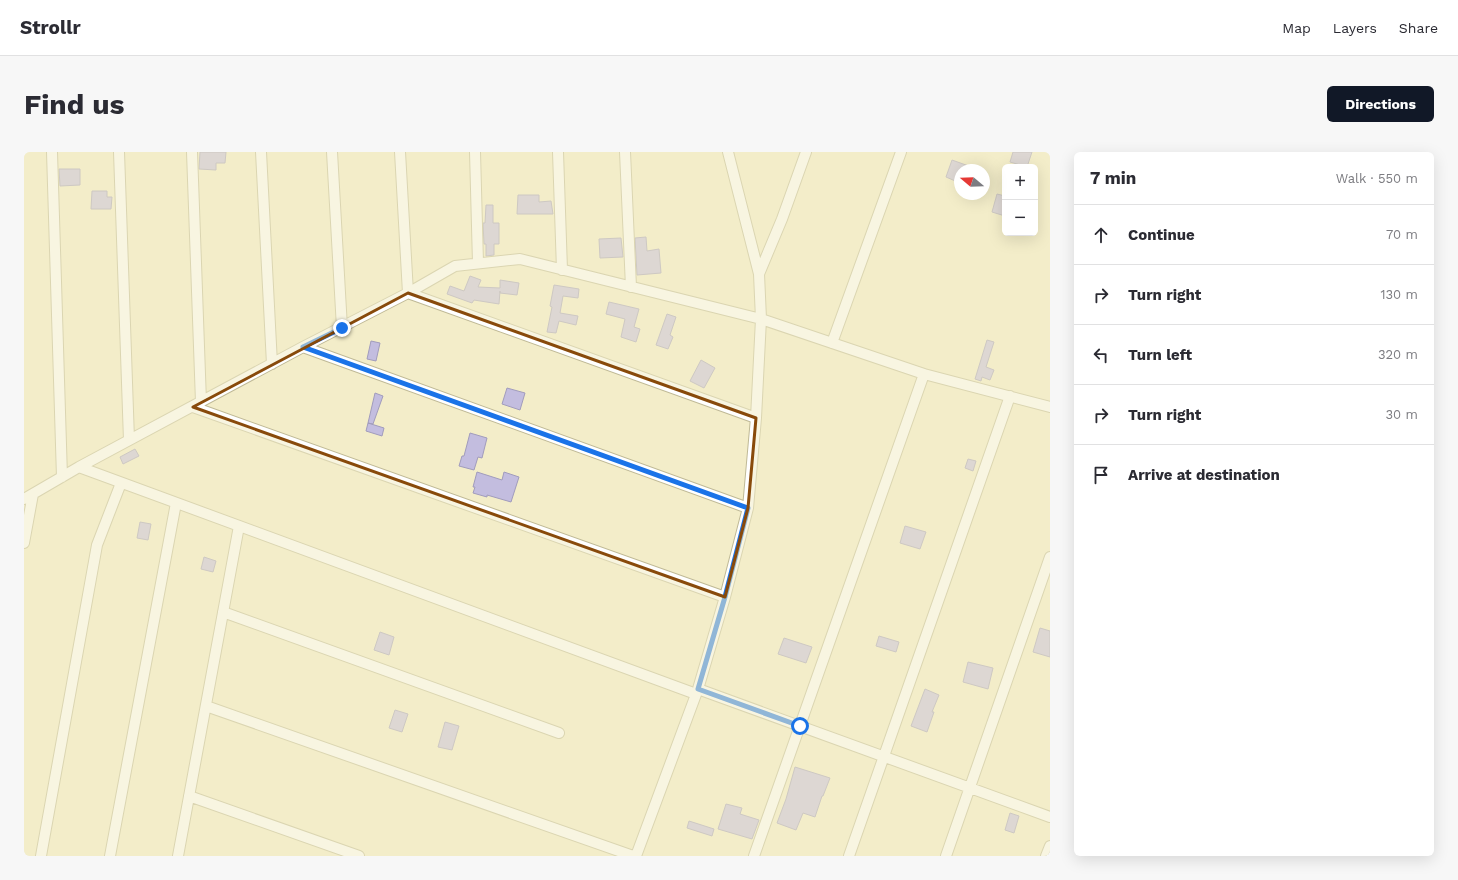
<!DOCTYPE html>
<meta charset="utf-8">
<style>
body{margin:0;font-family:"Work Sans",sans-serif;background:#f7f7f7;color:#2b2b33}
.controls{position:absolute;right:12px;top:12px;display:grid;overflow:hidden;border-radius:6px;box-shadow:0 4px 16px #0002}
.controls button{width:36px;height:36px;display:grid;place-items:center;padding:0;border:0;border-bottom:1px solid #e1e1e2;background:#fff;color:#2b2b33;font:20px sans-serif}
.compass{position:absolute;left:930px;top:12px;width:36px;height:36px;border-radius:50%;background:#fff;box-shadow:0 4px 16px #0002;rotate:289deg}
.stop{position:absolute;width:12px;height:12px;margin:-9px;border:3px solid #1a73e8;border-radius:50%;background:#fff}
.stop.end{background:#1a73e8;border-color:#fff;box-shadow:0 1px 4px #0008}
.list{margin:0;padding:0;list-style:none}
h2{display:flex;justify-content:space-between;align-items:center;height:52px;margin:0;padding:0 16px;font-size:17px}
h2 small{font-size:13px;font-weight:400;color:#7c7c81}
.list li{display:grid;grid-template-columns:26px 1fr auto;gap:12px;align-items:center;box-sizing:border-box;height:60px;padding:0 16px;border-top:1px solid #e1e1e2}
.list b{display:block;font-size:15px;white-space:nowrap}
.list em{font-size:13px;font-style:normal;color:#7c7c81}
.icon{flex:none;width:22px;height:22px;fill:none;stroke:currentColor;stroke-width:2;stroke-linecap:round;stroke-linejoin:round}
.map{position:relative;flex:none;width:1026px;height:704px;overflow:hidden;border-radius:6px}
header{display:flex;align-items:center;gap:24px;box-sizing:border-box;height:56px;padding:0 20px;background:#fff;border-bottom:1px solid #e1e1e2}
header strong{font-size:19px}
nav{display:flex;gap:22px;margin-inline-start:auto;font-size:14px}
.intro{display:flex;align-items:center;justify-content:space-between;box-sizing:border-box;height:96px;padding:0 24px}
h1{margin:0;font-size:28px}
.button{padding:10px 18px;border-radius:6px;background:#111827;color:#fff;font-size:14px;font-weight:700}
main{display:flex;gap:24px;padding:0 24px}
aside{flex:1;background:#fff;border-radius:6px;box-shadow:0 4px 16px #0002}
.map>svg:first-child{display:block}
.building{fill:#c3bddf;stroke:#a19cbc}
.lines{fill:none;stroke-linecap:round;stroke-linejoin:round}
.minor-casing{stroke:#bfb996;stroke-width:12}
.minor{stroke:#fff;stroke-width:10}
.route{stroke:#1a73e8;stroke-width:5}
.marked{fill:none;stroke:#884a0b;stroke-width:3;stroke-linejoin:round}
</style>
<header>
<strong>Strollr</strong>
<nav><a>Map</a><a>Layers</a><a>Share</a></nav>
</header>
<div class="intro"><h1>Find us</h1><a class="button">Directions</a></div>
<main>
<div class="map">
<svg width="1026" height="704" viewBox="0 0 1026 704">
<rect width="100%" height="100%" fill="#f3edc9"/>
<!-- building -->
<path class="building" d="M176 0H202L201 11H192V18L175 17Z
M989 0H1008L1003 15 986 10Z
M928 8 953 17 952 18H936V31L922 25Z
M35 17H56V33L36 34Z
M68 39H83V45H88L87 57H67Z
M973 42 981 44V64L968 60Z
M494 43H515V50L527 49 529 62H493Z
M462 53H469V71H475V92H470V103L462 104V92H460L459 71H461Z
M622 85 623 99 635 97 637 121 613 123 611 86Z
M597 86 599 105 576 106 575 87Z
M446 124 457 128 454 135 476 136V128L495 131 493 143 476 141V139L475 152 450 148 448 151 423 142 426 134 440 139Z
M530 133 555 137 554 146 539 144 536 161 554 164 552 173 535 169 532 181 523 180 528 155 526 154Z
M585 150 615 157 610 175 616 177 612 190 597 185 601 167 582 162Z
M643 162 652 165 646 183 649 185 644 197 632 193Z
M963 188 970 190 962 215 970 218 966 228 958 225 957 229 951 227Z
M347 189 356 191 352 209 343 207Z
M677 208 691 216 680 236 666 229Z
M483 236 501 241 496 258 478 252Z
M351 241 359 244 349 272 344 271Z
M344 271 360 276 358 284 342 279Z
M446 281 463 286 458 306 454 305 450 318 435 314 438 304H440Z
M111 297 115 304 99 312 96 305Z
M944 307 952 309 949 319 941 316Z
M453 320 478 328 480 320 495 325 487 350 463 343V345L449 341 451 335H449Z
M116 370 127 372 124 388 113 386Z
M881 374 902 380 896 397 876 391Z
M180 405 192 409 189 420 177 417Z
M1016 476 1026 479V505L1009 500Z
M356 480 370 485 365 503 350 498Z
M855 484 875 490 872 500 852 494Z
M760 486 788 495 782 511 754 502Z
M944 510 969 516 964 537 939 530Z
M901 537 915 543 908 560H910L903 580 887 574Z
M371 558 384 562 378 580 365 576Z
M421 570 435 574 428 598 414 595Z
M771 615 806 626 799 644H798L791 665 779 661 772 678 753 671 762 647Z
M702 652 718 656 716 662 735 668 728 687 694 677Z
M986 661 995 664 990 681 981 678Z
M665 669 690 677 688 684 663 676Z"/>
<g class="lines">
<defs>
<path id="minor" d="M28 0 38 325
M95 0 105 288
M168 0 177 250
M237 0 248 212
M308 0 318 176
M376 0 384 141 732 266
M451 0 454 111
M534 0 538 118
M601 0 607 135
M735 122 758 67 782 0
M808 191 877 0
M279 195 724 356
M169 255 701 445
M55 315 672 542
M0 347 55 315 279 195 384 141 431 114 496 107 737 167 900 222 1026 255
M0 391 9 342
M199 460 535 581
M674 537 1026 665
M182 554 609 704
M165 644 335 704
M17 704 73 393 97 331
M86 704 152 351
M154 704 215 374
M612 704 674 537 701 445 724 356 732 266 737 167 735 122 704 0
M730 704 900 222
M825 704 986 244
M922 704 1026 405
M1022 704 1026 694"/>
</defs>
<!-- minor casing -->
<use href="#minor" class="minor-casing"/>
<!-- minor -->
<use href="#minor" class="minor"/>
</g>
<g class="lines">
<!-- route -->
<path class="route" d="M318 176 279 195 724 356 701 445 674 537 776 574"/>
</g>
<!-- marked area -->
<path d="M0 0H1026V704H0ZM384 141 732 266 724 356 701 445 169 255Z" fill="#f3edc9" fill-opacity=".55" fill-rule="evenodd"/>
<path class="marked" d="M384 141 732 266 724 356 701 445 169 255Z"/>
</svg>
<div class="controls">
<button>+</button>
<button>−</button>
</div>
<svg class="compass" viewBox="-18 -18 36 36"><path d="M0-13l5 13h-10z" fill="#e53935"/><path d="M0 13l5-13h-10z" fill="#7c7c81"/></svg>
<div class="stop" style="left:776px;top:574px"></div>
<div class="stop end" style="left:318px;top:176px"></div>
</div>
<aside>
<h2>7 min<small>Walk · 550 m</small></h2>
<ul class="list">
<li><svg class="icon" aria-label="ahead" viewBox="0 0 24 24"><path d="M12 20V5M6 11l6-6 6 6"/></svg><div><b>Continue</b></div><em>70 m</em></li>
<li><svg class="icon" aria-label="right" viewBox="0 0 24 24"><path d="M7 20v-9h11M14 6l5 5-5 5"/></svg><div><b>Turn right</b></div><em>130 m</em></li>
<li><svg class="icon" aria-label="left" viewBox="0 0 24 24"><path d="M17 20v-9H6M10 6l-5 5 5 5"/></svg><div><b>Turn left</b></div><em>320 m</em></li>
<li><svg class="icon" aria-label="right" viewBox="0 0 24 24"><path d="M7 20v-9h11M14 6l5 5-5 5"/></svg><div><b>Turn right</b></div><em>30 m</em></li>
<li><svg class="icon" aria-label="arrive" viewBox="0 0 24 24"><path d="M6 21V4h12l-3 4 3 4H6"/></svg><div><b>Arrive at destination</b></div></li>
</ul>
</aside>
</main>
